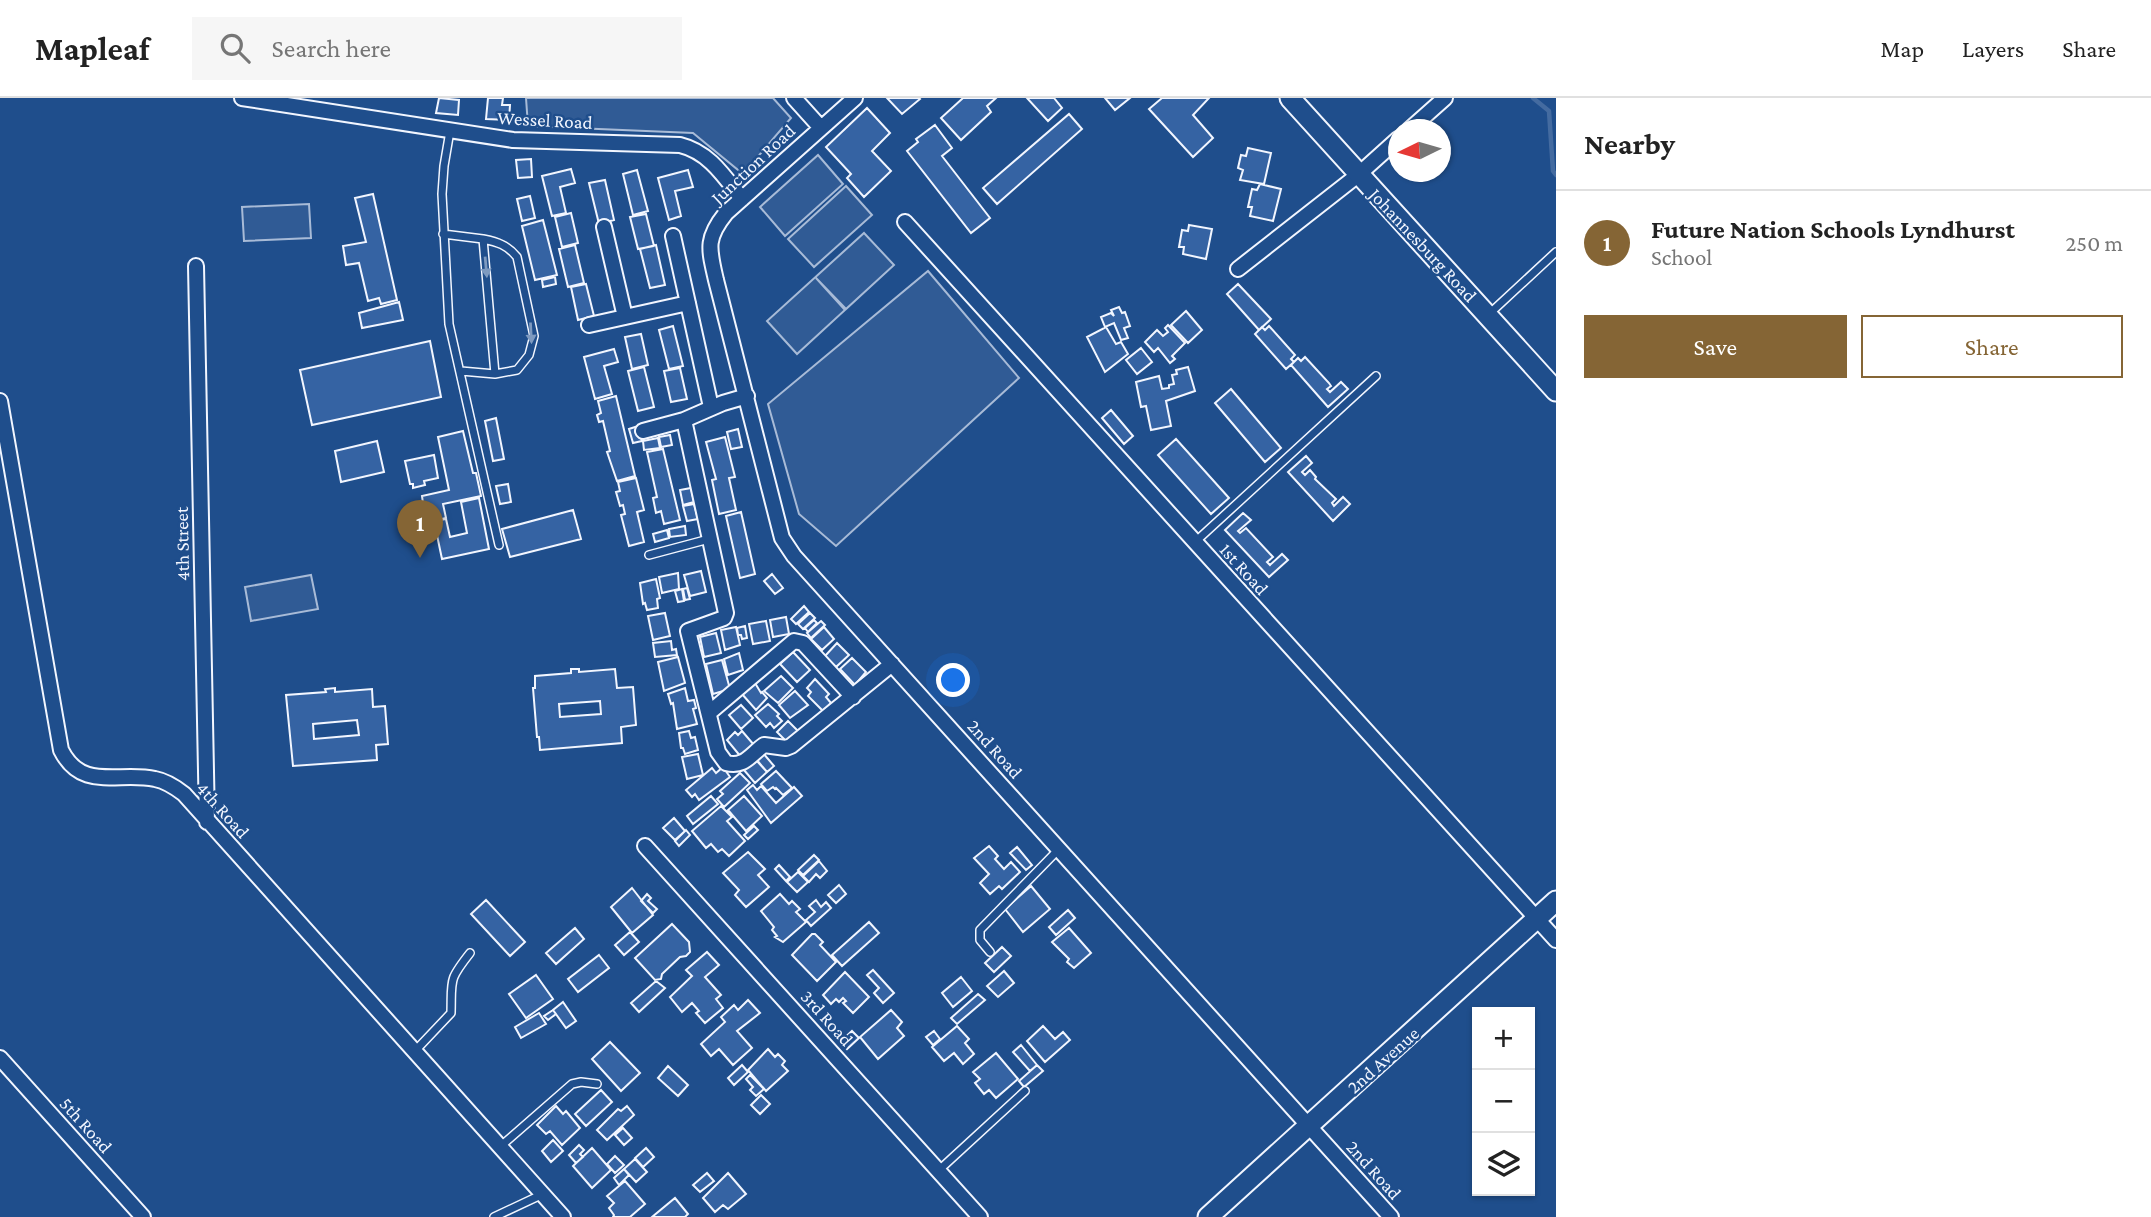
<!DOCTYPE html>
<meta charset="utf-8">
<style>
body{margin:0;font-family:"Crimson Pro",serif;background:#f6f6f6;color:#222}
.controls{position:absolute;right:21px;bottom:21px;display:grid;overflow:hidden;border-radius:0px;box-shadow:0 2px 5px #0004}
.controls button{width:63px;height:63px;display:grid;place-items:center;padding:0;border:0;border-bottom:2px solid #e0e0e0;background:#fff;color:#222;font:35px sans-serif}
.compass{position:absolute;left:1388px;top:21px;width:63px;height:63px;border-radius:50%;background:#fff;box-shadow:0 2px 5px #0004;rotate:265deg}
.you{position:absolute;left:954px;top:583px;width:24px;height:24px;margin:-18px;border:5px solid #fff;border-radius:50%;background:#1a73e8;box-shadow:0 0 0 10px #1a73e833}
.badge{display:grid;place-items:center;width:46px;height:46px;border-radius:50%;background:#856535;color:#fff;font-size:23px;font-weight:700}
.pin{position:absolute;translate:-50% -58px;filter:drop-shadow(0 2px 4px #0008)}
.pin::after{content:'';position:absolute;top:37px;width:24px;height:21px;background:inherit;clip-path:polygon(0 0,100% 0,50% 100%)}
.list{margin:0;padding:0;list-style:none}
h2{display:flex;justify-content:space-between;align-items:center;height:91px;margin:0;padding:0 28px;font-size:30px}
h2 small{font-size:23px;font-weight:400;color:#767676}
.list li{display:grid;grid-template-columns:46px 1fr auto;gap:21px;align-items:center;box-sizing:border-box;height:105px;padding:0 28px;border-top:2px solid #e0e0e0}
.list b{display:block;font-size:26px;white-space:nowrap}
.list p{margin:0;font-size:23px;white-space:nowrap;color:#767676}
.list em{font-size:23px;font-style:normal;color:#767676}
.actions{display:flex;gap:14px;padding:21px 28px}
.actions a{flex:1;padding:16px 0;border:2px solid #856535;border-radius:0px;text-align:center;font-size:24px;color:#856535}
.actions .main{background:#856535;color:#fff}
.icon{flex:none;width:38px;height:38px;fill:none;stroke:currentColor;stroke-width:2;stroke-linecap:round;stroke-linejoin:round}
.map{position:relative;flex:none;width:1556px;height:1119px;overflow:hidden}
header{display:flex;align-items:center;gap:42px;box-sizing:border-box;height:98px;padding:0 35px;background:#fff;border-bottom:2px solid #e0e0e0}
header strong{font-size:33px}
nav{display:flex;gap:38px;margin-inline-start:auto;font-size:24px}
.search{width:490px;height:63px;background:#f6f6f6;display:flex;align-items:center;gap:18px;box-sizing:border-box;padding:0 24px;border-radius:0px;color:#767676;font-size:26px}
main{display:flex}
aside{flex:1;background:#fff}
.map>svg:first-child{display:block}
.built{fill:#305b95;stroke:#a8bbd7;stroke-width:2}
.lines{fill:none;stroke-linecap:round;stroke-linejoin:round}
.stream{stroke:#446ba0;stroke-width:4.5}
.building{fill:#3563a3;stroke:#f2f6ff;stroke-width:2;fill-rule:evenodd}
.lane-casing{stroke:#f2f6ff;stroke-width:10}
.street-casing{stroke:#f2f6ff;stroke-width:18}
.secondary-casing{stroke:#f2f6ff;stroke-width:23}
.lane{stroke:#1f4e8c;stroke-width:7}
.street{stroke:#1f4e8c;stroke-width:14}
.secondary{stroke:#1f4e8c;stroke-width:19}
.oneway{fill:#7e9ac0}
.labels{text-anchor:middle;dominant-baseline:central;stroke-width:5;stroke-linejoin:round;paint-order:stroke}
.street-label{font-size:19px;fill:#f2f6ff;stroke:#1f4e8c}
</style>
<header>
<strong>Mapleaf</strong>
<div class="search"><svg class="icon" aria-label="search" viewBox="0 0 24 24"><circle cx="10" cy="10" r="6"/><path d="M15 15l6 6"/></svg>Search here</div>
<nav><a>Map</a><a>Layers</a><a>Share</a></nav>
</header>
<main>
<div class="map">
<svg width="1556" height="1119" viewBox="0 0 1556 1119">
<rect width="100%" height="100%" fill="#1f4e8c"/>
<!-- built -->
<path class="built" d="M526 0H773L791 20 743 76 693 35 528 28Z
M818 57 843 86 785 138 760 109Z
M846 88 872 117 814 169 788 141Z
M309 106 311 140 244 143 242 109Z
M864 135 894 167 846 211 816 180 845 212 797 256 767 223Z
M928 173 1019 280 836 448 799 416 768 306Z
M311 477 318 511 251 523 245 489Z"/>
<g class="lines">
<!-- stream -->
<path class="stream" d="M1533 0 1549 13 1553 73 1556 77"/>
</g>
<!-- building -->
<path class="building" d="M439 0 459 2 458 17 436 15Z
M488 0H503L502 7H510L509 22 486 21Z
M887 0H919L920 1 902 16Z
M963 0H996L987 8 991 14 961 42 941 20Z
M1027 0H1054L1062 10 1048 23Z
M1105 0H1130L1115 12Z
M1162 0H1209L1193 17 1213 40 1193 59 1149 11Z
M867 10 890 35 872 53 891 73 864 99 847 80 851 76 826 49Z
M1069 16 1082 31 997 106 983 90Z
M935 27 952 50 942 58 990 120 971 135 907 53 918 44 916 41Z
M1248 50 1271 55 1264 86 1240 82 1243 72 1238 70 1241 57 1246 58Z
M531 61 532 79 518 80 516 62Z
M571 71 575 85 560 89 566 115 552 118 542 78Z
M637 72 648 113 633 117 623 76Z
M688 72 693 89 675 93 681 118 669 122 658 80Z
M605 82 614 122 599 126 589 85Z
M1260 86 1281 91 1273 123 1250 118 1252 109H1248L1252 91 1257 92Z
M373 96 397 202 381 206 379 200 368 203 359 165 346 167 343 148 366 144 355 100Z
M530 98 535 120 522 123 517 101Z
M571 115 578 145 562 149 555 119Z
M646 116 654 148 638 151 630 119Z
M543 122 557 177 535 182 522 128Z
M1189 127 1212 131 1206 161 1183 156 1184 149H1179L1182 132 1188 133Z
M575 147 584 185 568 189 559 151Z
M656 147 665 187 650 190 640 151Z
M555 179 556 186 543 189 542 182Z
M586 186 594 218 578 222 571 189Z
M1238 186 1271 221 1259 232 1227 196Z
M399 204 403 222 362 230 359 215Z
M1119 209 1122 215 1125 214 1130 228 1124 230 1128 240 1121 242 1114 225 1105 229 1101 219 1111 215 1114 218 1111 212Z
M1186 213 1202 232 1188 245 1171 227Z
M1168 227 1185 245 1172 258 1175 261 1170 265 1158 250 1154 254 1145 244 1157 232 1163 238 1168 234 1165 230Z
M673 228 683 268 669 271 659 232Z
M1269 228 1295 257 1291 261 1294 264 1286 271 1255 236 1262 229 1265 232Z
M1106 229 1116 246 1121 244 1128 256 1105 274 1087 239Z
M641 236 648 267 632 271 625 239Z
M430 243 441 299 312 327 300 272Z
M1141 250 1152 264 1137 276 1126 262Z
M614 251 618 264 604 268 612 296 595 301 584 259Z
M1305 259 1329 285 1331 288 1327 291 1330 294 1341 284 1348 291 1328 309 1291 267 1298 260 1301 263Z
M644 269 654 309 638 313 628 273Z
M1188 269 1195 293 1166 303 1171 328 1151 332 1146 308 1141 309 1136 284 1159 278 1162 291 1169 290V287L1174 286 1172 277 1177 276 1176 272Z
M680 270 687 301 671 304 664 273Z
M1231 291 1281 350 1265 364 1215 305Z
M616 298 635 378 617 383 607 354 610 353 603 323 599 324 597 317 601 315 598 303Z
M1111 312 1133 338 1124 346 1102 320Z
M496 320 504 361 493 363 485 323Z
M638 328 642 343 633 345 629 331Z
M738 331 742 349 731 351 727 334Z
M463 333 473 375H476L481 398 443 406 446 420 433 423 434 426 426 428 422 398 449 392 438 339Z
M670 337 672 347 661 349 659 339Z
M725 339 735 379 729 380 736 412 719 416 712 382 716 381 706 344Z
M658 340 660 350 644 352 643 343Z
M1176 341 1229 400 1211 416 1158 357Z
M377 343 384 374 341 384 335 353Z
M663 351 680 422 664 426 661 413 656 415 653 400 657 399 647 354Z
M434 357 438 380 424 383 425 387 413 390V386H410L405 363Z
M1306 358 1312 365 1302 374 1305 377 1310 372 1316 379 1315 381 1336 401 1332 405 1334 408 1343 399 1350 406 1333 423 1288 374Z
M636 380 644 412 637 414 644 444 629 448 621 417 625 416 623 407 620 408 616 394 620 393 618 384Z
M508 386 511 404 500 406 496 388Z
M691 390 694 404 683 407 680 392Z
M479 400 489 451 442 461 434 423 446 421 450 439 467 435 461 404Z
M694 406 698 421 687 423 683 408Z
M573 412 581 441 510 459 502 431Z
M741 414 755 476 740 480 726 418Z
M1243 415 1251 422 1238 433 1240 435 1246 430 1273 459 1267 464 1270 467 1282 456 1288 462 1269 479 1225 432Z
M685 428 686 437 670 439 669 431Z
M667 432 669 440 655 444 653 436Z
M701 473 706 494 690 498 684 477Z
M678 475 679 491 662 495 659 479Z
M772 476 783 490 775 496 764 483Z
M656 481 660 500 657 501 658 510 647 512 645 505 643 506 640 485Z
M687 490 690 501 685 502 683 491Z
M682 491 684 503 678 504 675 493Z
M804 508 809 514 796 526 791 521Z
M665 515 670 538 653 542 648 518Z
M810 515 815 520 803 531 798 526Z
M786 519 789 536 773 539 770 522Z
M814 522 817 525 808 534 805 530Z
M766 523 770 543 753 546 749 526Z
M821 523 825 527 811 540 807 535Z
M745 528 747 540 742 541 741 537H738L737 530Z
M736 529 740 547 725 552 721 532Z
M824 529 834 541 822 552 811 541Z
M716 535 721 555 704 559 700 539Z
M671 543 672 552 676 551 677 557 655 559 653 545Z
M837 545 849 557 836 569 825 558Z
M793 554 810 572 797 584 780 566Z
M739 555 743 572 728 577 724 561Z
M678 559 685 585 664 593 658 564Z
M852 560 866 574 855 587 840 571Z
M722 562 730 591 713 596 706 566Z
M571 571H579V574L615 571 617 590 633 589 636 627 621 629 622 645 540 652 539 639H537L533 590H535V578L571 575ZM600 603 601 616 560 619 559 606Z
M781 578 793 590 778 605 764 593Z
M815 581 829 596 826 599 831 605 823 613 808 598 811 594 807 590Z
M755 585 761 595 762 594 767 600 756 612 742 596Z
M335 590V594L372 591 373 609 385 608 388 646 376 647 377 662 293 668 286 597 326 594 325 591ZM357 622 359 637 314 641 313 626Z
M685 590 688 603 694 602 696 610 693 611 697 626 677 631 673 605 671 606 668 596Z
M795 593 808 607 790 620 779 607Z
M768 606 779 616 777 618 782 623 774 630 770 625 766 629 755 617Z
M741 607 753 620 741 631 729 617Z
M788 623 798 633 787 644 777 634Z
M689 633 691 640 695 639 698 652 685 656 683 650H681L679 635Z
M742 633 754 647 741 659 727 642 735 634 738 637Z
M763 655 774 668 767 674 756 661Z
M698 656 703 677 687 681 682 659Z
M756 662 767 674 755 685 744 672Z
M723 669 730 679 699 702 695 696 692 699 686 692 712 670 716 675Z
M776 673 792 690 783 697 776 690 775 691 773 689 767 693 761 686Z
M740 675 750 685 724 709 717 701 723 696 720 693Z
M753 687 757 692 761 688 776 705 794 689 802 698 771 725 747 692Z
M711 698 718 706 693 726 687 718Z
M744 698 762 718 746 733 728 712Z
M721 708 732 719 727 723 745 743 729 758 722 751 718 754 711 746 706 750 692 733Z
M674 720 685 733 675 742 663 730Z
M754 728 758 732 748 741 744 737Z
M686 732 690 737 679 748 675 743Z
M989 748 998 758 995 761 1004 771 1011 764 1020 774 1002 791 999 788 990 796 980 785 989 776 974 760Z
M1017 749 1032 767 1026 772 1010 755Z
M748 754 765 771 758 777 769 789 746 809 735 797 739 792 723 775Z
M814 757 819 762 803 777 798 772Z
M819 763 827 773 820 780 816 776 809 784 803 778Z
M779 767 790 779 786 783 775 771Z
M798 774 808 784 797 794 787 784Z
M839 787 846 796 836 805 828 797Z
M1031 788 1050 811 1023 834 1005 811Z
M632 790 653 817 632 835 611 809Z
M647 796 651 800 648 803 657 811 653 815 641 803Z
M780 796 789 806 792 803 800 811 796 814 806 824 783 844 775 839 777 838 772 832 774 829 761 813Z
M486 802 525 844 510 858 471 816Z
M816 802 821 809 826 804 831 810 811 828 806 822 815 814 809 808Z
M1068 812 1075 820 1056 837 1049 829Z
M869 824 879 835 842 868 832 857Z
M672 826 689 844 690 854 686 858 680 859 662 876 661 881 655 882 635 860Z
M575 830 584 841 556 866 546 855Z
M1069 830 1091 855 1074 870 1067 864 1069 861 1052 844Z
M630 834 639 844 624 857 615 847Z
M812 836H815L823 844 820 847 836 864 817 883 792 857Z
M1002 849 1011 858 994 874 985 865Z
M707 854 719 867 705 879 721 897 716 901 723 910 705 925 696 915 699 913 692 905 682 914 670 899 692 878 686 872Z
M599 857 609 870 578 894 568 881Z
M873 872 894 895 883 905 874 895 879 890 867 877Z
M1004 873 1014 885 998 899 987 888Z
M845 874 869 899 853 915 843 905 846 903 843 900 839 904 836 901 831 906 823 897Z
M536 877 553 901 526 920 509 896Z
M961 879 972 893 953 909 942 895Z
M656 883 665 890 639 914 631 905Z
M978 896 985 902 957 926 951 920Z
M748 902 760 915 737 933 752 950 733 967 719 951 711 958 701 946 725 924 721 919 734 907 738 912Z
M563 904 576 923 566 930 553 912Z
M553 912 556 916 548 922 544 918Z
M891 912 902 924 897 930 904 938 878 961 860 939Z
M539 915 546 926 521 940 515 929Z
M957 928 969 941 965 945 974 956 963 966 954 955 944 963 932 949Z
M1043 928 1055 941 1063 934 1070 942 1045 964 1027 943Z
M852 933 859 940 847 951 840 944Z
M934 933 940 941 933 947 926 939Z
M610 944 640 975 621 993 592 961Z
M1021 947 1037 967 1030 973 1013 954Z
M768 951 775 959 778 956 785 963 782 967 788 973 766 993 748 972Z
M996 955 1018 981 996 1000 989 992 984 996 975 985 980 981 973 974Z
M742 967 748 974 734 987 728 980Z
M1037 967 1043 973 1024 989 1019 983Z
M668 968 688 987 678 998 658 980Z
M750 977 764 991 756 998 750 992 753 989 746 981Z
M601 992 612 1004 586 1028 575 1016Z
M761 997 770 1006 760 1016 751 1007Z
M556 1008 563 1016 566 1013 580 1030 562 1047 550 1033 546 1036 537 1027Z
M627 1008 634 1017 607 1042 597 1032 618 1011 621 1013Z
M623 1030 632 1040 624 1047 615 1037Z
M553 1042 563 1053 551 1064 542 1053Z
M579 1047 584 1052 580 1056 583 1059 576 1065 569 1057Z
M592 1050 611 1072 592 1090 573 1068Z
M646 1050 654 1059 643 1069 635 1060Z
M615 1058 624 1067 615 1075 607 1066Z
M635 1061 647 1074 636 1084 624 1071Z
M624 1071 629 1077 619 1087 614 1080Z
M707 1075 714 1083 700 1094 693 1087Z
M728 1075 746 1096 728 1111 723 1107 715 1114 703 1100Z
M625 1083 645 1106 630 1119H613L614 1117 609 1110 614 1105 607 1098Z
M675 1100 688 1116 685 1119H652Z"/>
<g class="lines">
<defs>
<path id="lane" d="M450 33 444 68 442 96 449 226 499 447
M443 136 483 141 495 276 461 273
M483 141C498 144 507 147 517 159L534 238 529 257 517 272 495 276
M1488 217 1556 154
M1194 445 1376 278
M649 457 709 441
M990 854 980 842V832L1059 751
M415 953 451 915C452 881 448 883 470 855
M501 1048 572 986 581 984 597 986
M938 1073 1025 993
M494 1119 543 1096"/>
<path id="street" d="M242 0 513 42 680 47C709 54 724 78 742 101
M794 0 821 30
M855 0 726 115C705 141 709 151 716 182L782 440 794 458 1391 1119
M1409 32 1445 0
M905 124 1556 842
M604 129 625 219
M673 138 711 309
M196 168 207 724
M1238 171 1358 77 1398 41
M589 227 688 205
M747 298 723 305 684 322 726 515 724 520 688 533 718 654 726 665C744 670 750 657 764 647L786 650 791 648 892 566
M0 303 61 652C82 694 119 673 155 681 166 683 175 689 184 696L563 1119
M643 333 684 322
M709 615 794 543 803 545 853 599
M645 748 980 1119
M0 960 143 1119"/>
<path id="secondary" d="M1290 0 1556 293
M1208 1119 1556 803"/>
</defs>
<!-- lane casing -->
<use href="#lane" class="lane-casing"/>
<!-- street casing -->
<use href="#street" class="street-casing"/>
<!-- secondary casing -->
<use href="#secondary" class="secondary-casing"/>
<!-- lane -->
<use href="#lane" class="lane"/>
<!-- street -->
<use href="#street" class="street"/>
<!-- secondary -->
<use href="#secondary" class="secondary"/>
</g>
<!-- one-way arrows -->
<defs><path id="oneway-solid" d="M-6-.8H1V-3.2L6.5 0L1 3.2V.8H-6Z" transform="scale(1.75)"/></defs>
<g class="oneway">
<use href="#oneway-solid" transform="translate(486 169) rotate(85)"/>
<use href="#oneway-solid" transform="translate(531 235) rotate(87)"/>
</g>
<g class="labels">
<!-- street labels -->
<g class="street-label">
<text transform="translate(545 22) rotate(3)">Wessel Road</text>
<text transform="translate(753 66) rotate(-43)">Junction Road</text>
<text transform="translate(1423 147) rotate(47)">Johannesburg Road</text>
<text transform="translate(182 446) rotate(-91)">4th Street</text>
<text transform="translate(1244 471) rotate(48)">1st Road</text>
<text transform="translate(995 651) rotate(48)">2nd Road</text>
<text transform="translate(223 712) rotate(48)">4th Road</text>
<text transform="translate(827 920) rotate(48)">3rd Road</text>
<text transform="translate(1383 962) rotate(-42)">2nd Avenue</text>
<text transform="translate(86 1027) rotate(48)">5th Road</text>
<text transform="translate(1374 1072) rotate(48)">2nd Road</text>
</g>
</g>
</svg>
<div class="controls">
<button>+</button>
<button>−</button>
<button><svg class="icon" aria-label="layers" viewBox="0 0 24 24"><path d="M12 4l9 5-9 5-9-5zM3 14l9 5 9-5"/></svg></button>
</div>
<svg class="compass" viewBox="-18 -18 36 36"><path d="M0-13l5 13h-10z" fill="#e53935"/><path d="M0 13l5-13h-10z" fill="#767676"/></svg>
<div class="you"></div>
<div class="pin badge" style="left:420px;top:460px">1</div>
</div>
<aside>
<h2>Nearby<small></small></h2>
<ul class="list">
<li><span class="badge">1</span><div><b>Future Nation Schools Lyndhurst</b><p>School</p></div><em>250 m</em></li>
</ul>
<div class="actions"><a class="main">Save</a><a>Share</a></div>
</aside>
</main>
